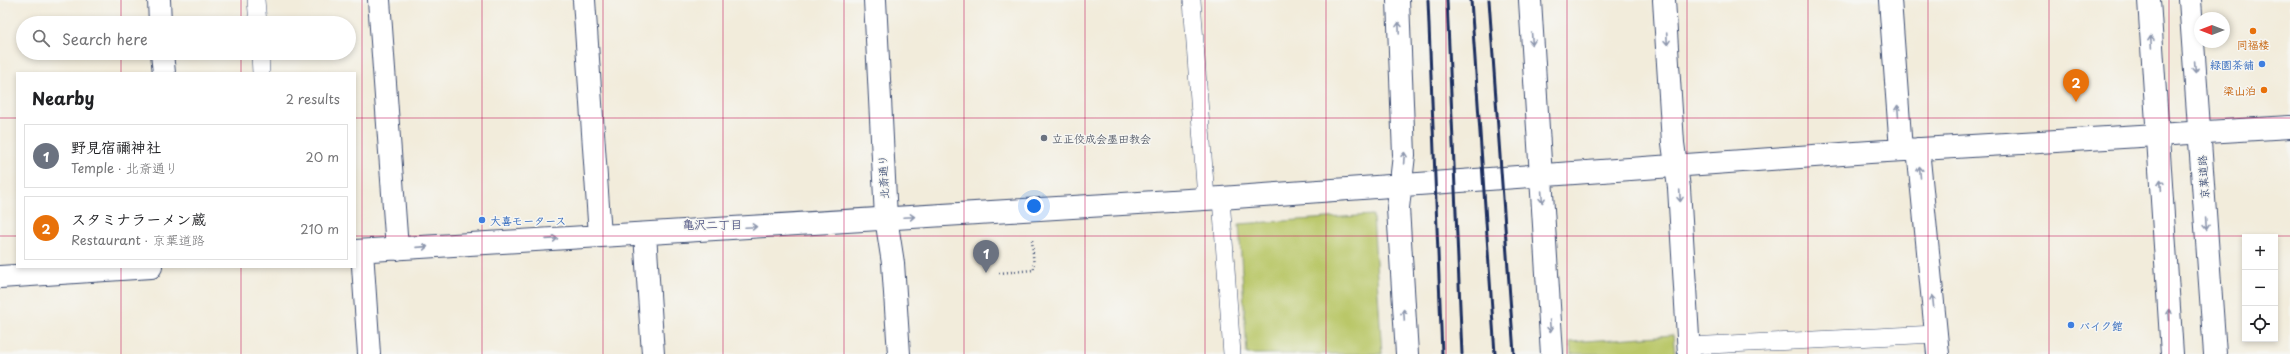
<!DOCTYPE html>
<meta charset="utf-8">
<style>
body{margin:0;font-family:"Playpen Sans","Klee One",sans-serif;background:#f2f2f2;color:#202124}
.controls{position:absolute;right:12px;bottom:12px;display:grid;overflow:hidden;border-radius:0px;box-shadow:0 2px 6px #0003}
.controls button{width:36px;height:36px;display:grid;place-items:center;padding:0;border:0;border-bottom:1px solid #e0e0e0;background:#fff;color:#202124;font:20px sans-serif}
.compass{position:absolute;left:2194px;top:12px;width:36px;height:36px;border-radius:50%;background:#fff;box-shadow:0 2px 6px #0003;rotate:270deg}
.you{position:absolute;left:1034px;top:206px;width:14px;height:14px;margin:-10px;border:3px solid #fff;border-radius:50%;background:#1a73e8;box-shadow:0 0 0 6px #1a73e833}
.badge{display:grid;place-items:center;width:26px;height:26px;border-radius:50%;background:#d93025;color:#fff;font-size:13px;font-weight:700}
.pin{position:absolute;translate:-50% -33px;filter:drop-shadow(0 1px 2px #0008)}
.pin::after{content:'';position:absolute;top:21px;width:14px;height:12px;background:inherit;clip-path:polygon(0 0,100% 0,50% 100%)}
.list{margin:0;padding:0;list-style:none}
h2{display:flex;justify-content:space-between;align-items:center;height:52px;margin:0;padding:0 16px;font-size:17px}
h2 small{font-size:13px;font-weight:400;color:#757577}
.list li{display:grid;grid-template-columns:26px 1fr auto;gap:12px;align-items:center;box-sizing:border-box;height:64px;margin:0 8px 8px;padding:0 8px;border:1px solid #e0e0e0;border-radius:0px}
.list b{display:block;font-size:15px;white-space:nowrap}
.list p{margin:0;font-size:13px;white-space:nowrap;color:#757577}
.list em{font-size:13px;font-style:normal;color:#757577}
.icon{flex:none;width:22px;height:22px;fill:none;stroke:currentColor;stroke-width:2;stroke-linecap:round;stroke-linejoin:round}
.map{position:relative;flex:none;width:2290px;height:354px;overflow:hidden}
.search{position:absolute;background:#fff;box-shadow:0 2px 6px #0003;left:16px;top:16px;width:340px;height:44px;display:flex;align-items:center;gap:10px;box-sizing:border-box;padding:0 14px;border-radius:22px;color:#757577;font-size:15px}
.panel{position:absolute;background:#fff;box-shadow:0 2px 6px #0003;left:16px;top:72px;width:340px;height:196px;border-radius:0px}
.map>svg:first-child{display:block}
.green{fill:#bac769;stroke:#6a7b64}
.lines{fill:none;stroke-linecap:round;stroke-linejoin:round}
.lane-casing{stroke:#3b4b71;stroke-width:18}
.street-casing{stroke:#3b4b71;stroke-width:24}
.secondary-casing{stroke:#3b4b71;stroke-width:24}
.highway-casing{stroke:#3b4b71;stroke-width:24}
.path{stroke:#3b4b71;stroke-width:2.5;stroke-dasharray:1 3;stroke-linecap:butt}
.lane{stroke:#fff;stroke-width:17}
.street{stroke:#fff;stroke-width:22}
.secondary{stroke:#fff;stroke-width:22}
.highway{stroke:#fff;stroke-width:22}
.rail{stroke:#1b2f5e;stroke-width:3}
.oneway{stroke:#8d97ae}
.grid{fill:none;stroke:#c2185b;stroke-width:1;stroke-opacity:0.55}
.food-dot{fill:#e8710a;stroke:#f6f6f2;stroke-width:1.5}
.shop-dot{fill:#3f7fe0;stroke:#f6f6f2;stroke-width:1.5}
.worship-dot{fill:#6b7280;stroke:#f6f6f2;stroke-width:1.5}
.labels{text-anchor:middle;dominant-baseline:central;stroke-width:3;stroke-linejoin:round;paint-order:stroke}
.food-label{font-size:11px;font-weight:bold;fill:#c56008;stroke:#f6f6f2}
.shop-label{font-size:11px;font-weight:bold;fill:#366cbe;stroke:#f6f6f2;text-anchor:start}
.worship-label{font-size:11px;font-weight:bold;fill:#5b616d;stroke:#f6f6f2;text-anchor:start}
.street-label{font-size:11px;fill:#1b2f5e;stroke:#f6f6f2}
.neighbourhood-label{font-size:12px;font-weight:bold;fill:#525785;stroke:#f6f6f2}
</style>
<div class="map">
<svg width="2290" height="354" viewBox="0 0 2290 354">
<rect width="100%" height="100%" fill="#f6f6f2"/>
<filter id="ink" filterUnits="userSpaceOnUse"><feTurbulence type="fractalNoise" baseFrequency=".025" numOctaves="2"/><feDisplacementMap in="SourceGraphic" scale="8" xChannelSelector="R" yChannelSelector="G"/><feConvolveMatrix kernelMatrix="1 2 1 2 8 2 1 2 1" color-interpolation-filters="sRGB"/></filter>
<filter id="wash" filterUnits="userSpaceOnUse"><feTurbulence type="fractalNoise" baseFrequency=".012" numOctaves="4" result="noise"/><feDisplacementMap in="SourceGraphic" scale="16" xChannelSelector="R" yChannelSelector="G"/><feGaussianBlur stdDeviation="0.9" result="paint"/><feColorMatrix in="noise" values="0 0 0 0 0 0 0 0 0 0 0 0 0 0 0 0 0 1.4 0 .05"/><feComposite in="paint" operator="in"/></filter>
<g filter="url(#wash)">
<rect width="100%" height="100%" fill="#f2ecdb"/>
<!-- green -->
<path class="green" d="M1373 215 1382 354H1247L1239 224Z
M1673 335 1675 354H1571L1570 342Z"/>
</g>
<g filter="url(#ink)">
<g class="lines">
<defs>
<path id="lane" d="M256 0 258 23
M1192 0 1206 199
M260 53 261 73
M1221 198 1232 354
M1688 346 1936 334"/>
<path id="street" d="M159 0 160 23
M379 0 397 249
M584 0 600 236
M1398 0 1404 155 1398 208 1407 354
M1530 0 1552 354
M1664 0 1673 143 1679 188 1689 354
M1890 0 1901 150
M162 53 164 73
M1918 149 1938 354
M645 234 653 354
M355 251 1221 198 1870 152 2290 127
M362 251 369 354
M0 277 151 267"/>
<path id="secondary" d="M875 0 886 218 893 263 899 354"/>
<path id="highway" d="M2149 0 2172 354
M2190 0 2215 354"/>
</defs>
<!-- lane casing -->
<use href="#lane" class="lane-casing"/>
<!-- street casing -->
<use href="#street" class="street-casing"/>
<!-- secondary casing -->
<use href="#secondary" class="secondary-casing"/>
<!-- highway casing -->
<use href="#highway" class="highway-casing"/>
<!-- path -->
<path class="path" d="M999 273 1034 270 1032 239"/>
<!-- lane -->
<use href="#lane" class="lane"/>
<!-- street -->
<use href="#street" class="street"/>
<!-- secondary -->
<use href="#secondary" class="secondary"/>
<!-- highway -->
<use href="#highway" class="highway"/>
<!-- rail -->
<path class="rail" d="M1428 0 1442 354
M1447 0 1462 354
M1471 0 1495 354
M1489 0 1514 354"/>
</g>
<!-- one-way arrows -->
<defs><path id="oneway-shaft" d="M-6 0H5M1.5-3L5.5 0L1.5 3" fill="none" stroke-width="1.6" stroke-linecap="round" stroke-linejoin="round"/></defs>
<g class="oneway">
<use href="#oneway-shaft" transform="translate(1399 28) rotate(-92)"/>
<use href="#oneway-shaft" transform="translate(1532 39) rotate(86)"/>
<use href="#oneway-shaft" transform="translate(1667 39) rotate(87)"/>
<use href="#oneway-shaft" transform="translate(2151 42) rotate(-94)"/>
<use href="#oneway-shaft" transform="translate(2195 67) rotate(86)"/>
<use href="#oneway-shaft" transform="translate(1898 111) rotate(-94)"/>
<use href="#oneway-shaft" transform="translate(1404 158) rotate(-86)"/>
<use href="#oneway-shaft" transform="translate(1920 172) rotate(-95)"/>
<use href="#oneway-shaft" transform="translate(2161 185) rotate(-94)"/>
<use href="#oneway-shaft" transform="translate(1680 196) rotate(87)"/>
<use href="#oneway-shaft" transform="translate(1542 197) rotate(86)"/>
<use href="#oneway-shaft" transform="translate(909 217) rotate(-3)"/>
<use href="#oneway-shaft" transform="translate(2206 224) rotate(86)"/>
<use href="#oneway-shaft" transform="translate(751 227) rotate(-3)"/>
<use href="#oneway-shaft" transform="translate(552 239) rotate(-4)"/>
<use href="#oneway-shaft" transform="translate(422 247) rotate(-4)"/>
<use href="#oneway-shaft" transform="translate(1933 301) rotate(-96)"/>
<use href="#oneway-shaft" transform="translate(1404 315) rotate(-94)"/>
<use href="#oneway-shaft" transform="translate(2169 315) rotate(-94)"/>
<use href="#oneway-shaft" transform="translate(1550 326) rotate(86)"/>
</g>
</g>
<!-- grid -->
<path class="grid" d="M121 0V23M241 0V23M362 0V354M482 0V354M603 0V354M723 0V354M844 0V354M964 0V354M1085 0V354M1205 0V354M1326 0V354M1446 0V354M1567 0V354M1687 0V354M1808 0V354M1928 0V354M2049 0V354M2169 0V354M121 53V73M241 53V73M0 118H17M355 118H2290M0 236H17M355 236H2290M121 267V354M241 267V354"/>
<!-- markers -->
<g class="food-dot">
<circle cx="2253" cy="31" r="4"/>
<circle cx="2264" cy="90" r="4"/>
</g>
<g class="shop-dot">
<circle cx="2262" cy="64" r="4"/>
<circle cx="482" cy="220" r="4"/>
<circle cx="2071" cy="325" r="4"/>
</g>
<circle class="worship-dot" cx="1044" cy="138" r="4"/>
<g class="labels">
<!-- food labels -->
<g class="food-label">
<text x="2253" y="44">同福楼</text>
<text x="2256" y="90" text-anchor="end">梁山泊</text>
</g>
<!-- shop labels -->
<g class="shop-label">
<text x="2254" y="64" text-anchor="end">緑園茶舗</text>
<text x="490" y="220">大喜モータース</text>
<text x="2079" y="325">バイク館</text>
</g>
<!-- worship labels -->
<g class="worship-label">
<text x="1052" y="138">立正佼成会墨田教会</text>
</g>
<!-- street labels -->
<g class="street-label">
<text transform="translate(883 177) rotate(-93)">北斎通り</text>
<text transform="translate(2203 177) rotate(-94)">京葉道路</text>
</g>
<!-- neighbourhood labels -->
<g class="neighbourhood-label">
<text x="712" y="224">亀沢二丁目</text>
</g>
</g>
</svg>
<div class="controls">
<button>+</button>
<button>−</button>
<button><svg class="icon" aria-label="locate" viewBox="0 0 24 24"><circle cx="12" cy="12" r="6"/><path d="M12 2v4M12 18v4M2 12h4M18 12h4"/></svg></button>
</div>
<svg class="compass" viewBox="-18 -18 36 36"><path d="M0-13l5 13h-10z" fill="#e53935"/><path d="M0 13l5-13h-10z" fill="#757577"/></svg>
<div class="you"></div>
<div class="pin badge" style="left:986px;top:273px;background:#6b7280">1</div>
<div class="pin badge" style="left:2076px;top:102px;background:#e8710a">2</div>
<div class="search"><svg class="icon" aria-label="search" viewBox="0 0 24 24"><circle cx="10" cy="10" r="6"/><path d="M15 15l6 6"/></svg>Search here</div>
<section class="panel">
<h2>Nearby<small>2 results</small></h2>
<ul class="list">
<li><span class="badge" style="background:#6b7280">1</span><div><b>野見宿禰神社</b><p>Temple · 北斎通り</p></div><em>20 m</em></li>
<li><span class="badge" style="background:#e8710a">2</span><div><b>スタミナラーメン蔵</b><p>Restaurant · 京葉道路</p></div><em>210 m</em></li>
</ul>
</section>
</div>
